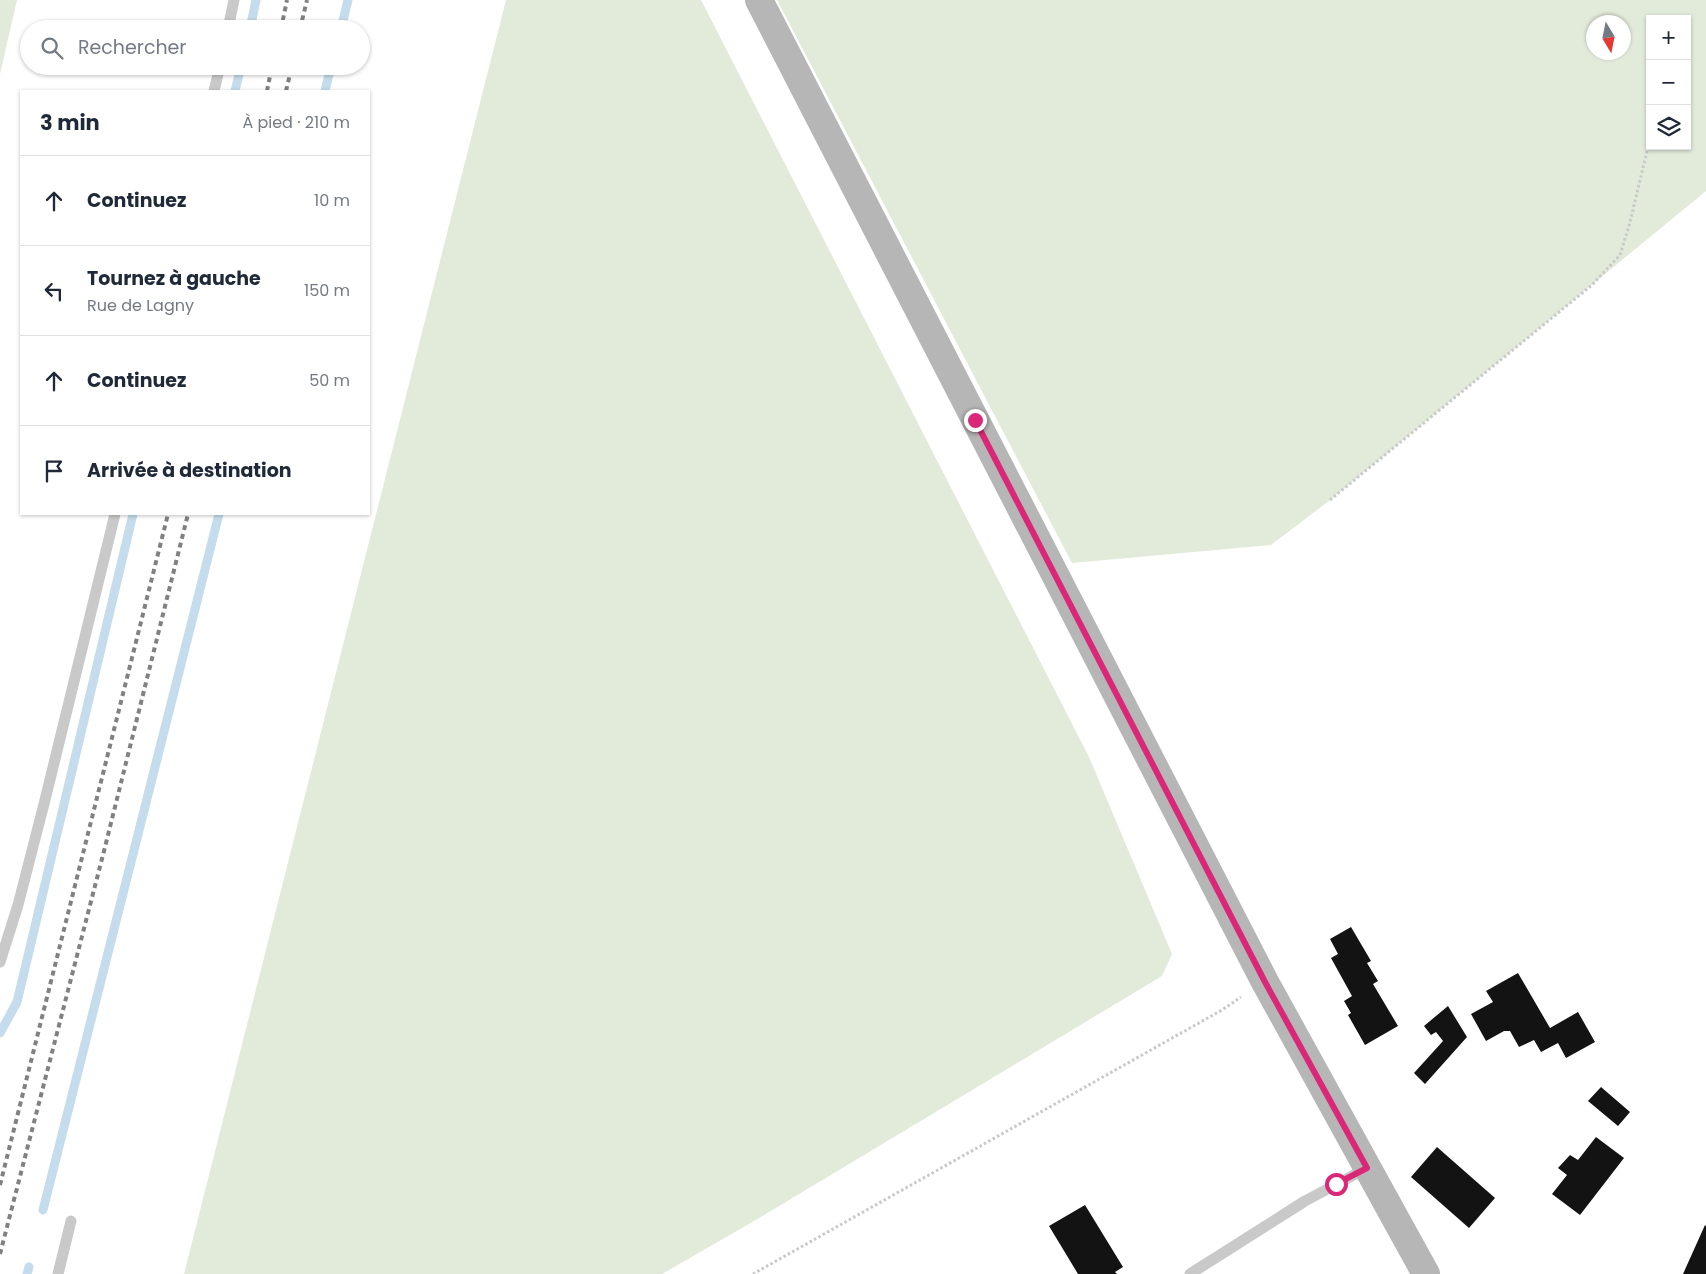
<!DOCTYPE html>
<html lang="fr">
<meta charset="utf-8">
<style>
body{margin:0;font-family:Poppins,sans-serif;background:#f6f6f7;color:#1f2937}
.controls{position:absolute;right:15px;top:15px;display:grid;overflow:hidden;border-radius:0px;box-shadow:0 1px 4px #0004}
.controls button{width:45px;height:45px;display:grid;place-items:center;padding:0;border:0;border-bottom:1px solid #e0e1e3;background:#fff;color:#1f2937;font:25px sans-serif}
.compass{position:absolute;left:1586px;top:15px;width:45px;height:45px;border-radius:50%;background:#fff;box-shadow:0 1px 4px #0004;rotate:170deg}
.stop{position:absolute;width:15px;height:15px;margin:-11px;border:4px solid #db2777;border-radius:50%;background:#fff}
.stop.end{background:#db2777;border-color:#fff;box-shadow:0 1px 5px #0008}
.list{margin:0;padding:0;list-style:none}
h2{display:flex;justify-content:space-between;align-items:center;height:65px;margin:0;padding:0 20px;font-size:21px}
h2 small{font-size:16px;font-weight:400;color:#747a83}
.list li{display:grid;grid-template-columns:32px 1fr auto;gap:15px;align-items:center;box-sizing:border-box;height:90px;padding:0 20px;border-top:1px solid #e0e1e3}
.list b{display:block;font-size:19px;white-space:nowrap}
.list p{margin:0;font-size:16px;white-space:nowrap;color:#747a83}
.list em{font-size:16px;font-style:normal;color:#747a83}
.icon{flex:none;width:28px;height:28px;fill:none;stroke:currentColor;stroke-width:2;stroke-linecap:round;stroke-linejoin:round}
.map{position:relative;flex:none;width:1706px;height:1274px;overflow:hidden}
.search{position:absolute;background:#fff;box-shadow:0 1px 4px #0004;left:20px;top:20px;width:350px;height:55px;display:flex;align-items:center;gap:12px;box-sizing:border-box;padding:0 18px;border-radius:28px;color:#747a83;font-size:19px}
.panel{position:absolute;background:#fff;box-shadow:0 1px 4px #0004;left:20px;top:90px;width:350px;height:425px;border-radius:0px}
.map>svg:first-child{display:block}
.green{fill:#e2ead9;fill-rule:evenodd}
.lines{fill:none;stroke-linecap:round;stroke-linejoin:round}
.stream{stroke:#c4dceb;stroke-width:9}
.building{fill:#131313}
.path{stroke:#c9c9c9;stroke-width:3;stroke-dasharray:2.5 2.5;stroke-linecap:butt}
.lane{stroke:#c9c9c9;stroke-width:11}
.secondary{stroke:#b6b6b6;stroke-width:28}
.rail{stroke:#818181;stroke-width:4;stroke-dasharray:5 4;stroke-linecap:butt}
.route{stroke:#db2777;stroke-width:6}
</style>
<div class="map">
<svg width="1706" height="1274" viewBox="0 0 1706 1274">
<rect width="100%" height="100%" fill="#fff"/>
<!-- green -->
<path class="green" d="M0 0H17L0 74Z
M506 0H701L1089 757 1172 954 1162 976 754 1221 662 1274H184Z
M777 0H1706V191L1330 500 1271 545 1072 563ZM1650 19H1687V146H1650ZM1624 22V52H1594V22Z"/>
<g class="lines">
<!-- stream -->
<path class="stream" d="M250 29 256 0
M341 29 348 0
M235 91 241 66
M325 91 331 66
M0 1033 17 1002 133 514
M43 1210 219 514
M27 1274 29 1267"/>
</g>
<!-- building -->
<path class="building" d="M1351 927 1371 961 1367 963 1378 981 1373 984 1398 1026 1365 1045 1348 1015 1351 1013 1344 1001 1352 996 1331 958 1338 954 1330 939Z
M1518 973 1550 1028 1578 1012 1595 1042 1566 1058 1558 1043 1541 1052 1534 1040 1519 1047 1510 1031H1504L1486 1041 1471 1014 1493 1002 1486 991Z
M1448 1006 1467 1037 1425 1084 1414 1073 1443 1041 1436 1032 1431 1035 1424 1026Z
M1601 1087 1630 1112 1618 1126 1588 1101Z
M1596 1137 1624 1158 1580 1215 1552 1194 1567 1175 1558 1168 1570 1155 1578 1160Z
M1437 1147 1495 1198 1469 1228 1411 1177Z
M1085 1205 1123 1267 1115 1272 1117 1274H1078L1049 1226Z
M1705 1225 1706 1226V1274H1683Z"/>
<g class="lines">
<!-- path -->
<path class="path" d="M1330 500 1592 285 1620 255 1629 226 1650 139
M753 1274 1222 1010 1241 997"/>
<!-- lane -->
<path class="lane" d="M228 29 234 0
M214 91 220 66
M0 962 18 905 45 800 115 514
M58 1274 71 1221
M1190 1274 1305 1201 1367 1168"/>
<!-- secondary -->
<path class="secondary" d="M759 0 1265 982 1426 1274"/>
<!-- rail -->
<path class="rail" d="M281 29 287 0
M300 29 307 0
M267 91 272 66
M286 91 292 66
M0 1185 168 514
M0 1254 104 851 188 514"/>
</g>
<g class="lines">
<!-- route -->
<path class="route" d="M975 420 1265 982 1367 1168 1336 1184"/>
</g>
</svg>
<div class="controls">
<button>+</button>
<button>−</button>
<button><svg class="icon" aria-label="layers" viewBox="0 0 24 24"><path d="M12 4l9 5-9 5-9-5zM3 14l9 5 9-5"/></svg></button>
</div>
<svg class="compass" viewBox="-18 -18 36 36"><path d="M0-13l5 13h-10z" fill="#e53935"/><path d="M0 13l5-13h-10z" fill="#747a83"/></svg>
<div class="stop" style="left:1336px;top:1184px"></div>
<div class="stop end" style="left:975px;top:420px"></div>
<div class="search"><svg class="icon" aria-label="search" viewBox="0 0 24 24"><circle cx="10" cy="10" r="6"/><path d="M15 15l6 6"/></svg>Rechercher</div>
<section class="panel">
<h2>3 min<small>À pied · 210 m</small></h2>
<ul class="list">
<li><svg class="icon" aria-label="ahead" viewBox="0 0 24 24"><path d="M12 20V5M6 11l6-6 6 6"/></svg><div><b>Continuez</b></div><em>10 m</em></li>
<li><svg class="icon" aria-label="left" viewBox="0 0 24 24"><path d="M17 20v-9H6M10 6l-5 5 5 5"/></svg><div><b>Tournez à gauche</b><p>Rue de Lagny</p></div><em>150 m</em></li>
<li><svg class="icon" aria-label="ahead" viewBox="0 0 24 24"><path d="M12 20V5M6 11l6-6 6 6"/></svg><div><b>Continuez</b></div><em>50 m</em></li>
<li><svg class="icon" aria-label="arrive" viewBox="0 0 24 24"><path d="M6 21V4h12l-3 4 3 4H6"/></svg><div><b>Arrivée à destination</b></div></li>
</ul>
</section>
</div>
